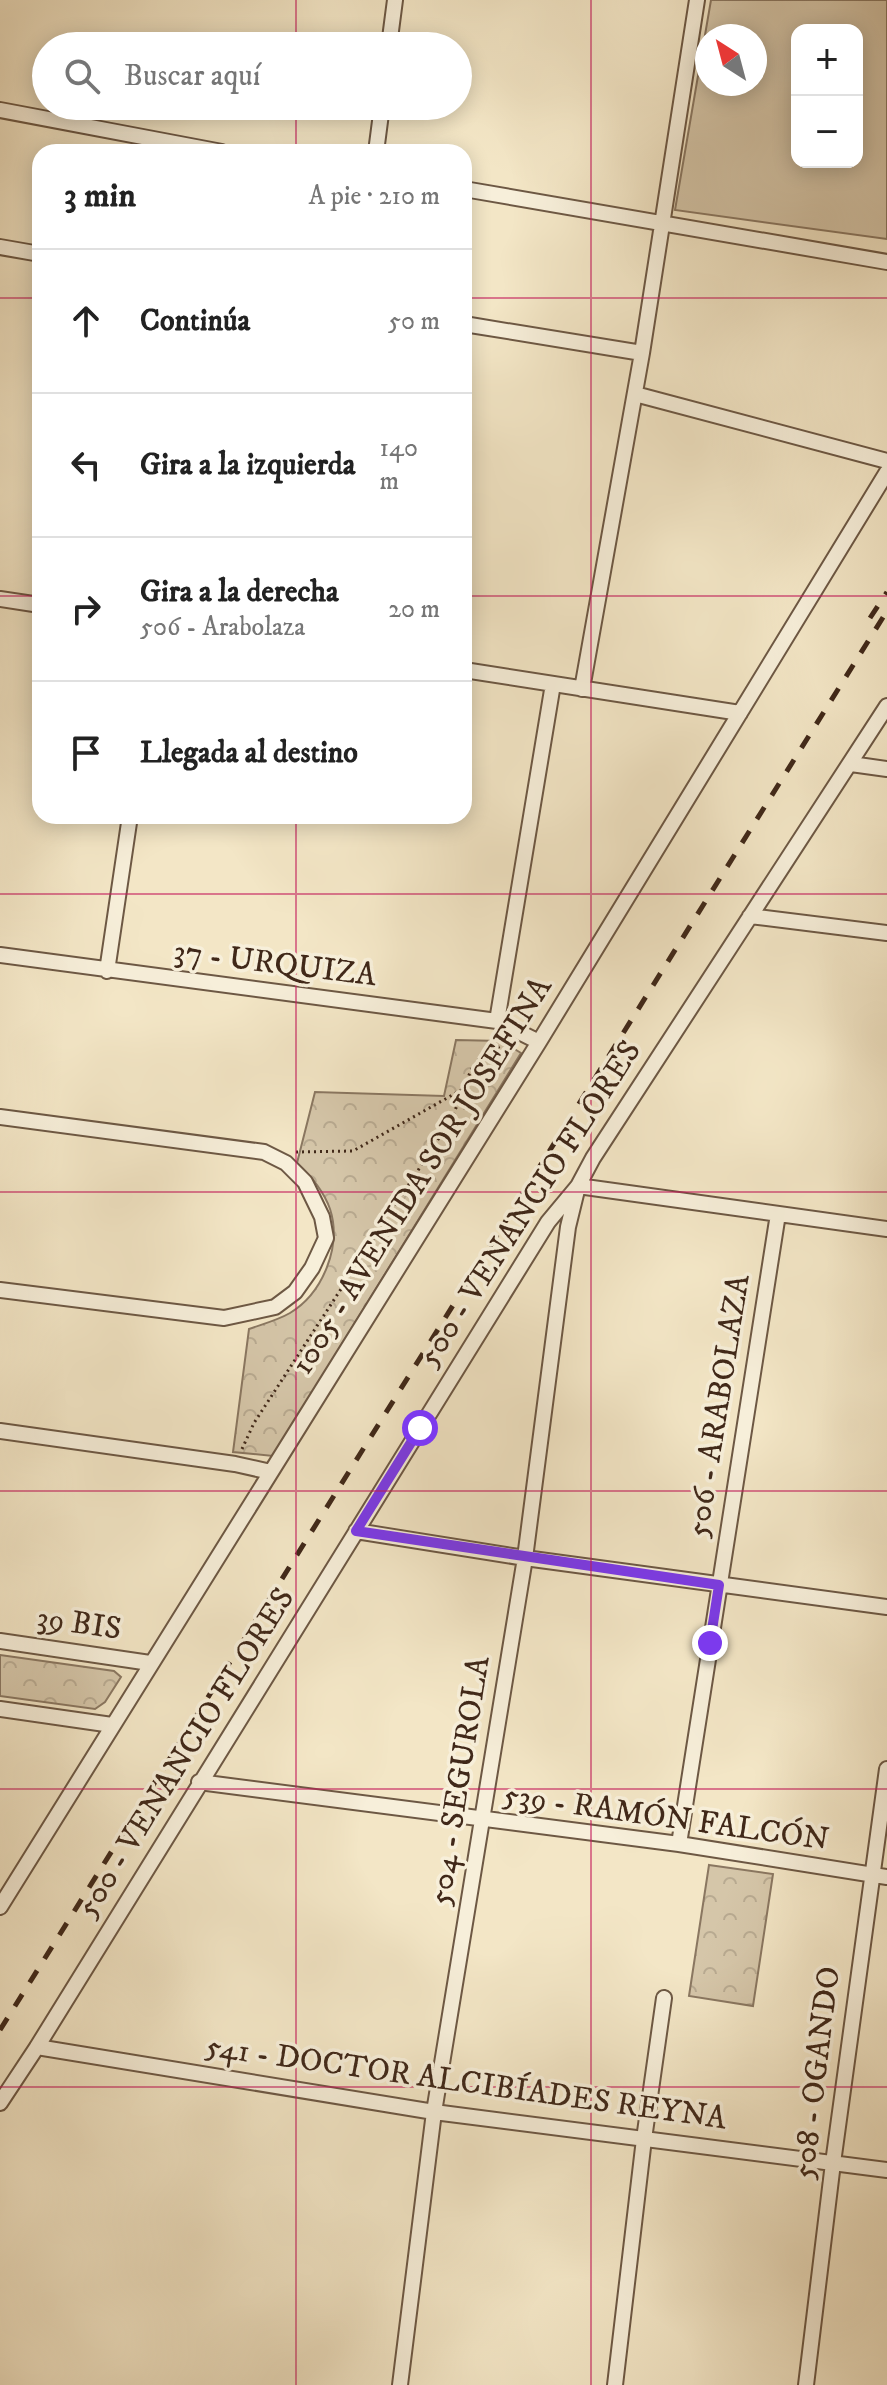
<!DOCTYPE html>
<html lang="es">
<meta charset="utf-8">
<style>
body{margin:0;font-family:"IM FELL DW Pica",serif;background:#f2f2f2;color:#222}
.controls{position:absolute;right:24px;top:24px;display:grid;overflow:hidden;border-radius:16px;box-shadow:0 4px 20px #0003}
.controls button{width:72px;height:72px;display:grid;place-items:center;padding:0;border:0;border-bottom:2px solid #e0e0e0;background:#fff;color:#222;font:40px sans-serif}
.compass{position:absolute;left:695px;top:24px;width:72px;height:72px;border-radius:50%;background:#fff;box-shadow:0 4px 20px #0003;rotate:324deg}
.stop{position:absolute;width:24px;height:24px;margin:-18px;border:6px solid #7c3aed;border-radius:50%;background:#fff}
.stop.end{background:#7c3aed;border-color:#fff;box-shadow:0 2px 8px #0008}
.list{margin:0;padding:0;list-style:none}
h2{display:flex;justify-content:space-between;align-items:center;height:104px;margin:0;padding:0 32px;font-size:34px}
h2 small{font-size:26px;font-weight:400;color:#767676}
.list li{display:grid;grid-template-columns:52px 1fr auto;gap:24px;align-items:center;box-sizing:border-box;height:144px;padding:0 32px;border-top:2px solid #e0e0e0}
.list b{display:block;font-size:30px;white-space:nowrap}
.list p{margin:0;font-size:26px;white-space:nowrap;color:#767676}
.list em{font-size:26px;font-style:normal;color:#767676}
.icon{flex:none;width:44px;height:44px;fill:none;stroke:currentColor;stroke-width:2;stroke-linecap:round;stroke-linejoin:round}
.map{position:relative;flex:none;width:887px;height:2385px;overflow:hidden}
.search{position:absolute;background:#fff;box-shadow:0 4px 20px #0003;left:32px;top:32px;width:440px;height:88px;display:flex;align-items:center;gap:20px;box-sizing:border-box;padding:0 28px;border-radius:44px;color:#767676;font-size:30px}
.panel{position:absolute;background:#fff;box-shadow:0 4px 20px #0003;left:32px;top:144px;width:440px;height:680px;border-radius:24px}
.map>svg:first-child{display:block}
.grass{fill:#d5c6a9;stroke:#8a7761;stroke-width:2;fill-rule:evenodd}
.forest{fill:url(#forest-crowns);stroke:#8a7761;stroke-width:2}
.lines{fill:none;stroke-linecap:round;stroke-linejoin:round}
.street-casing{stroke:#6d5844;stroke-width:18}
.path{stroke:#402819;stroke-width:3;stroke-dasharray:2 4;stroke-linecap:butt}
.street{stroke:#f7efda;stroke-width:14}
.rail{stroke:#402819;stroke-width:5;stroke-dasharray:14 14;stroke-linecap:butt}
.route{stroke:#7c3aed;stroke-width:10}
.grid{fill:none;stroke:#c2185b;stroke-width:2;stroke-opacity:0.55}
.labels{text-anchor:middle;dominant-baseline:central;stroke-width:7;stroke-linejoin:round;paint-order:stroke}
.street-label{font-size:32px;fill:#402819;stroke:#f7efda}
</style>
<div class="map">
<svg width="887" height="2385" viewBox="0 0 887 2385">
<defs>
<pattern id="forest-crowns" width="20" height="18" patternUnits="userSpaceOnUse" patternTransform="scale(2)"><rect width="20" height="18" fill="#d5c6a9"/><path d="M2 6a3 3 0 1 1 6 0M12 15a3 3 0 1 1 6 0" fill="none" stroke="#b8aa91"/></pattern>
</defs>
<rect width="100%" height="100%" fill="#f3e6c6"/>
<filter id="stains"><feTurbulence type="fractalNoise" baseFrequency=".0025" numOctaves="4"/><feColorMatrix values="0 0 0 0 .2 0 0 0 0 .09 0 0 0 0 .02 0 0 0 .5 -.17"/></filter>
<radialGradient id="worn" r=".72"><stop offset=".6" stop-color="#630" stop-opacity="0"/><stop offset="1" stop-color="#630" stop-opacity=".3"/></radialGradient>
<!-- grass -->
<path class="grass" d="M711 0H887V239L675 210ZM797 30H857V162H797ZM707 36H755V84H707Z"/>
<!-- forest -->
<path class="forest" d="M456 1040 501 1041 521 1053 273 1456 233 1452 249 1329C263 1324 278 1320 290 1313 323 1293 342 1246 330 1209 324 1192 310 1175 297 1163L315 1092 444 1096Z
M0 1655 114 1671 121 1677 105 1702 95 1709 0 1696Z
M709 1865 773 1874 753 2006 689 1996Z"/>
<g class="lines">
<defs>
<path id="street" d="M389 46 395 0
M0 110 222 152
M376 152 382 106
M464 189 887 262
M0 247 40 254
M464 324 642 353
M635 394 887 461
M0 599 40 605
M464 670 740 713
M582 689 642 353 697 0
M851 764 887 769
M750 916 887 933
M0 955 497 1021 539 1042
M107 971 130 816
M497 1021 553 684
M0 1117 264 1152 286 1163 305 1182 322 1217 326 1238 312 1268 295 1292 275 1307 224 1318 0 1290
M0 1431 235 1464 271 1472
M356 1531 525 1558 887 1607
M0 1641 150 1663
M0 1709 112 1725
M199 1782 679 1844 887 1877
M679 1844 778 1214
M0 1907 539 1042 887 472
M37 2047 434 2112 887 2170
M0 2103 37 2047 548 1222 578 1186 593 1158 887 706
M400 2385 434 2112 525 1558 568 1227 578 1186 887 1229
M615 2385 644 2139 664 1998
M806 2385 833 2163 887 1769"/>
</defs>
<!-- street casing -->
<use href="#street" class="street-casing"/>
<!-- path -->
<path class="path" d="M296 1152 353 1151 463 1089
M242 1449 254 1423 452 1118 471 1070 482 1055 505 1044"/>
<!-- street -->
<use href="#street" class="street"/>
<!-- rail -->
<path class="rail" d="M870 618 887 592
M0 2030 887 611"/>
</g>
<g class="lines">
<!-- route -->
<path class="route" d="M420 1428 356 1531 719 1585 710 1643"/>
</g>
<!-- grid -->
<path class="grid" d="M296 0V46M591 0V2385M296 106V152M0 298H40M464 298H887M0 596H40M464 596H887M296 816V2385M0 894H887M0 1192H887M0 1491H887M0 1789H887M0 2087H887"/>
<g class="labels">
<!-- street labels -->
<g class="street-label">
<text transform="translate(275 964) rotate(7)">37 - URQUIZA</text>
<text transform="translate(422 1176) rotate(-58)">1005 - AVENIDA SOR JOSEFINA</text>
<text transform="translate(530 1204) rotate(-57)">500 - VENANCIO FLORES</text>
<text transform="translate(719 1406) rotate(-81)">506 - ARABOLAZA</text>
<text transform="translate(79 1624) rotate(8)">39 BIS</text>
<text transform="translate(186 1753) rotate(-58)">500 - VENANCIO FLORES</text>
<text transform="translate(460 1781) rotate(-81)">504 - SEGUROLA</text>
<text transform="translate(666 1818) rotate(8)">539 - RAMÓN FALCÓN</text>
<text transform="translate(817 2073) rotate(-83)">508 - OGANDO</text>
<text transform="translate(466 2083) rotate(8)">541 - DOCTOR ALCIBÍADES REYNA</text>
</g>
</g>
<rect width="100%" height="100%" filter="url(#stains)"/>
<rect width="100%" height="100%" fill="url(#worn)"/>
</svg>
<div class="controls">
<button>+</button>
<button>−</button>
</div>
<svg class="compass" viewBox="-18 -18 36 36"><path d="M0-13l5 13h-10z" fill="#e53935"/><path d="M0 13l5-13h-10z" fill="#767676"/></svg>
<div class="stop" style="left:420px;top:1428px"></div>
<div class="stop end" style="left:710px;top:1643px"></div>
<div class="search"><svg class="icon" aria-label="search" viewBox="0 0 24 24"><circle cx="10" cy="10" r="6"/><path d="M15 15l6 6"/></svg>Buscar aquí</div>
<section class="panel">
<h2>3 min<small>A pie · 210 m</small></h2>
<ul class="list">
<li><svg class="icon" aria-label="ahead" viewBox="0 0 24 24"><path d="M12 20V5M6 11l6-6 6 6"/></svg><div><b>Continúa</b></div><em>50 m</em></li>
<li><svg class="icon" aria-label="left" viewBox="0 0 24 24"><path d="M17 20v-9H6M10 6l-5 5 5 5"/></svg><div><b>Gira a la izquierda</b></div><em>140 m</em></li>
<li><svg class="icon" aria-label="right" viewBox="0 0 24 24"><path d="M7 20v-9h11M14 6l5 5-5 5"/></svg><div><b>Gira a la derecha</b><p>506 - Arabolaza</p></div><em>20 m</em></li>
<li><svg class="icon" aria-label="arrive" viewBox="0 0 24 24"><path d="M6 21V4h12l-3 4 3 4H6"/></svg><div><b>Llegada al destino</b></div></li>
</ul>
</section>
</div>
